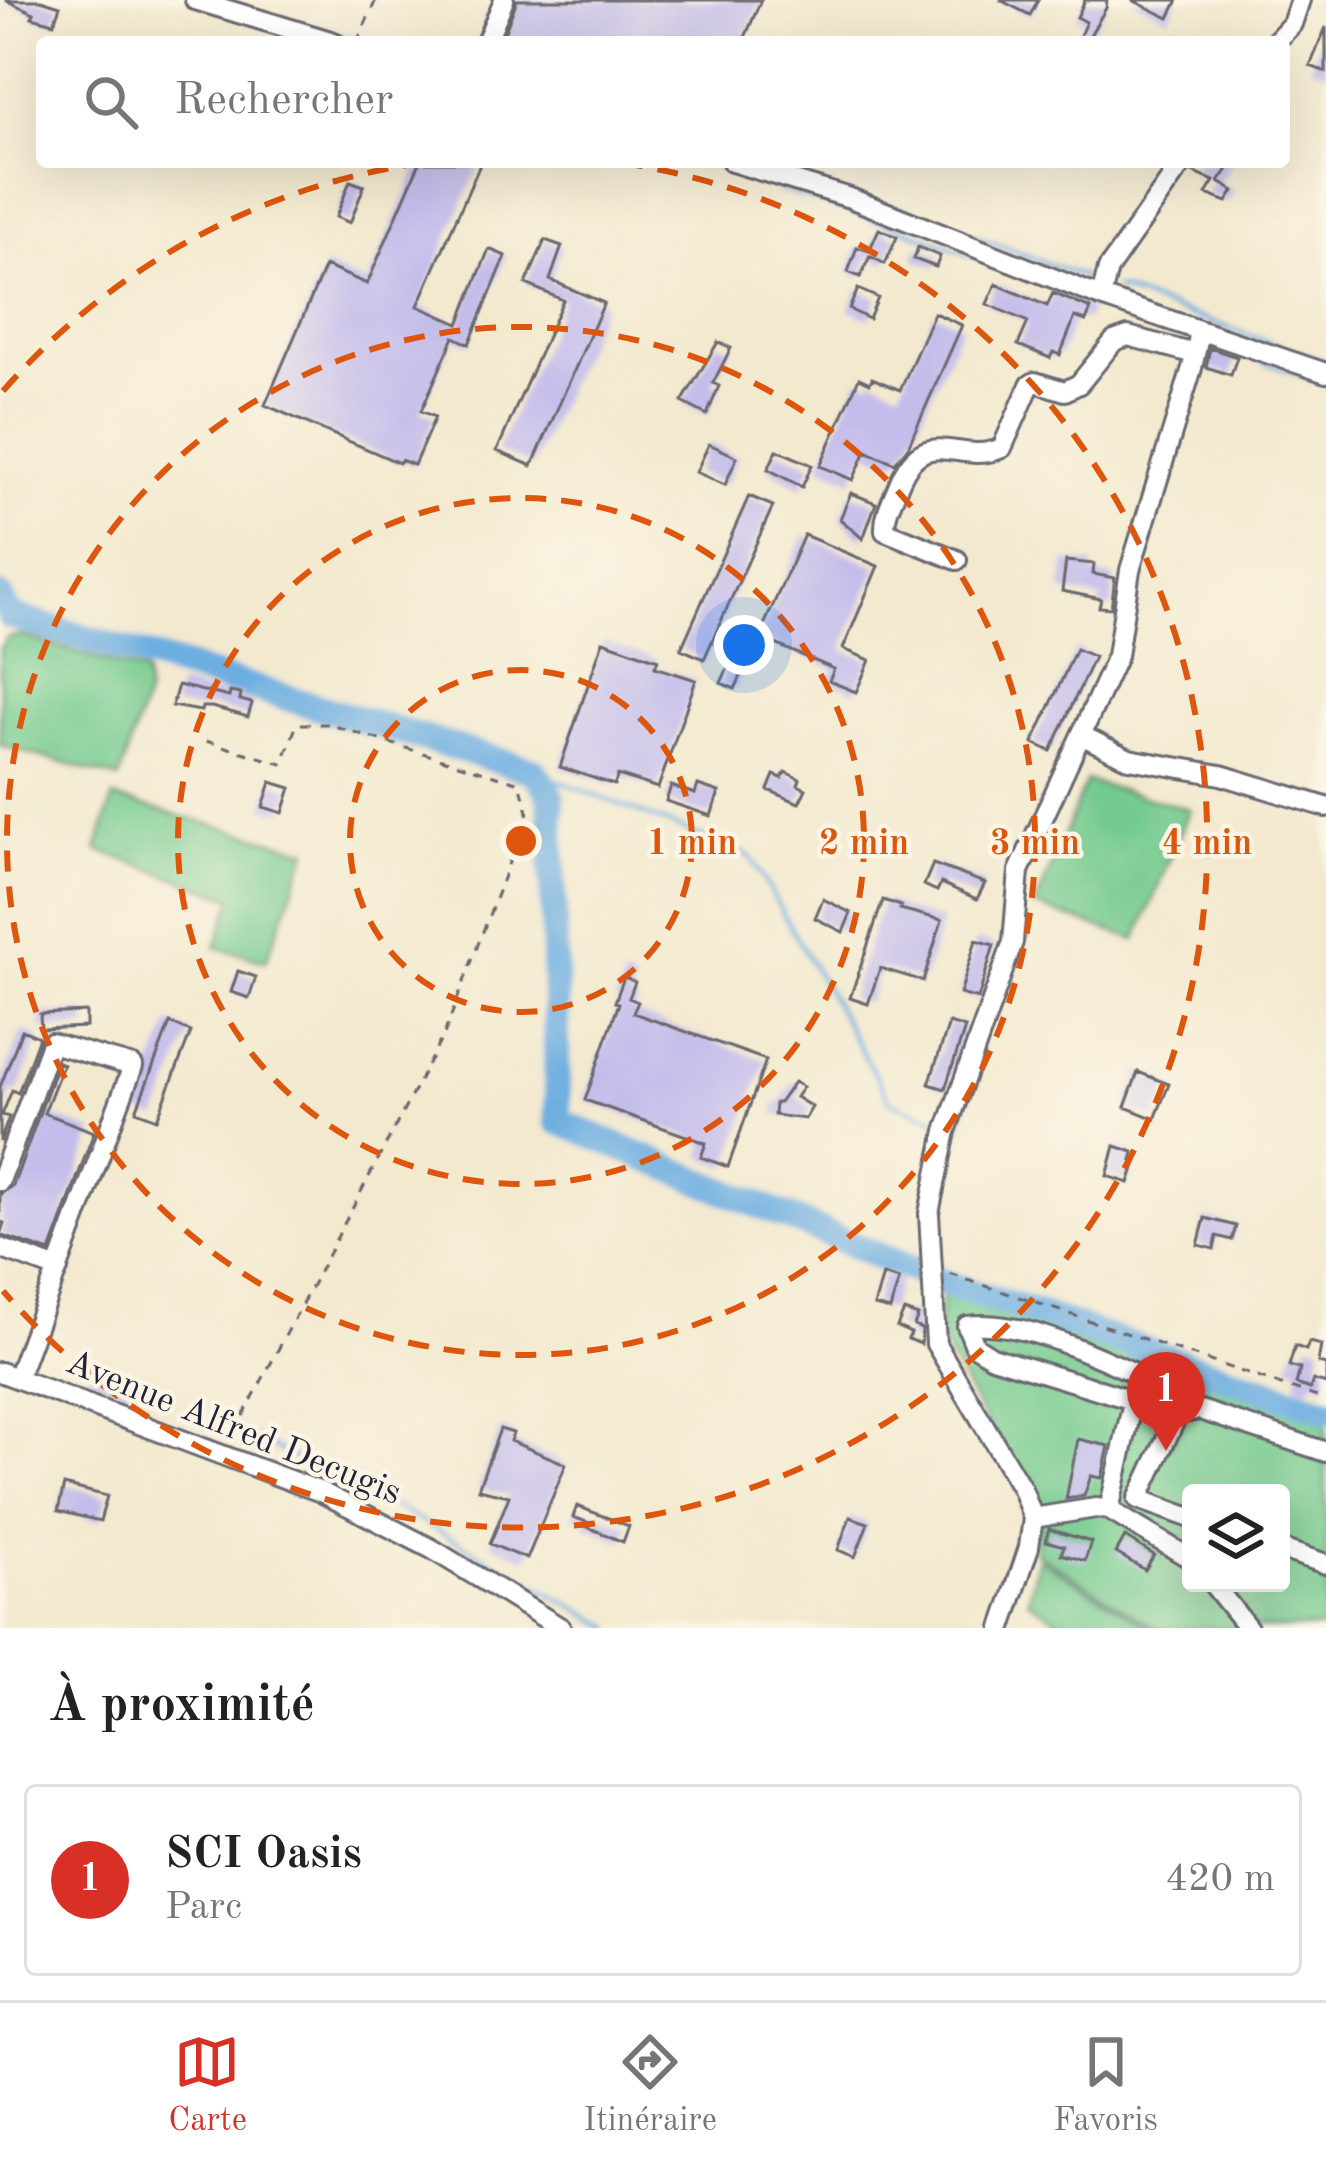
<!DOCTYPE html>
<html lang="fr">
<meta charset="utf-8">
<style>
body{margin:0;font-family:"Old Standard TT",serif;background:#f6f6f6;color:#222}
.controls{position:absolute;right:36px;bottom:36px;display:grid;overflow:hidden;border-radius:12px;box-shadow:0 12px 48px #0002}
.controls button{width:108px;height:108px;display:grid;place-items:center;padding:0;border:0;border-bottom:3px solid #e0e0e0;background:#fff;color:#222;font:60px sans-serif}
.you{position:absolute;left:744px;top:645px;width:42px;height:42px;margin:-30px;border:9px solid #fff;border-radius:50%;background:#1a73e8;box-shadow:0 0 0 18px #1a73e833}
.badge{display:grid;place-items:center;width:78px;height:78px;border-radius:50%;background:#d93025;color:#fff;font-size:39px;font-weight:700}
.pin{position:absolute;translate:-50% -99px;filter:drop-shadow(0 3px 6px #0008)}
.pin::after{content:'';position:absolute;top:63px;width:42px;height:36px;background:inherit;clip-path:polygon(0 0,100% 0,50% 100%)}
.list{margin:0;padding:0;list-style:none}
h2{display:flex;justify-content:space-between;align-items:center;height:156px;margin:0;padding:0 48px;font-size:51px}
h2 small{font-size:39px;font-weight:400;color:#767676}
.list li{display:grid;grid-template-columns:78px 1fr auto;gap:36px;align-items:center;box-sizing:border-box;height:192px;margin:0 24px 24px;padding:0 24px;border:3px solid #e0e0e0;border-radius:12px}
.list b{display:block;font-size:45px;white-space:nowrap}
.list p{margin:0;font-size:39px;white-space:nowrap;color:#767676}
.list em{font-size:39px;font-style:normal;color:#767676}
.icon{flex:none;width:66px;height:66px;fill:none;stroke:currentColor;stroke-width:2;stroke-linecap:round;stroke-linejoin:round}
.map{position:relative;flex:none;width:1326px;height:1628px;overflow:hidden}
.search{position:absolute;background:#fff;box-shadow:0 12px 48px #0002;left:36px;right:36px;top:36px;height:132px;display:flex;align-items:center;gap:30px;box-sizing:border-box;padding:0 42px;border-radius:12px;color:#767676;font-size:45px}
.sheet{height:372px;background:#fff}
nav{display:flex;justify-content:space-around;align-items:center;box-sizing:border-box;height:168px;border-top:3px solid #e0e0e0;background:#fff;font-size:33px;color:#767676}
nav a{display:grid;justify-items:center;gap:6px}
nav .on{color:#d93025}
.map>svg:first-child{display:block}
.green{fill:#73ca8e;stroke:#4a7664;stroke-width:3;fill-rule:evenodd}
.lines{fill:none;stroke-linecap:round;stroke-linejoin:round}
.stream{stroke:#6daee1;stroke-width:4.5}
.river{stroke:#6daee1;stroke-width:27}
.building{fill:#c4bdeb}
.minor-casing{stroke:#6b686f;stroke-width:24}
.path{stroke:#6b686f;stroke-width:3;stroke-dasharray:9 9;stroke-linecap:butt}
.minor{stroke:#fff;stroke-width:18}
.ring{fill:none;stroke:#de560e;stroke-width:6;stroke-dasharray:21 15}
.labels{text-anchor:middle;dominant-baseline:central;stroke-width:9;stroke-linejoin:round;paint-order:stroke}
.street-label{font-size:36px;fill:#22223b;stroke:#fcf5e5}
.centre{fill:#de560e;stroke:#fcf5e5;stroke-width:6}
.ring-label{font-size:36px;text-anchor:middle;font-weight:bold;fill:#de560e;stroke:#fcf5e5;stroke-width:9;stroke-linejoin:round;paint-order:stroke}
</style>
<div class="map">
<svg width="1326" height="1628" viewBox="0 0 1326 1628">
<rect width="100%" height="100%" fill="#fcf5e5"/>
<filter id="ink" filterUnits="userSpaceOnUse"><feTurbulence type="fractalNoise" baseFrequency=".00833" numOctaves="2"/><feDisplacementMap in="SourceGraphic" scale="24" xChannelSelector="R" yChannelSelector="G"/><feConvolveMatrix kernelMatrix="1 2 1 2 8 2 1 2 1" color-interpolation-filters="sRGB"/></filter>
<filter id="wash" filterUnits="userSpaceOnUse"><feTurbulence type="fractalNoise" baseFrequency=".004" numOctaves="4" result="noise"/><feDisplacementMap in="SourceGraphic" scale="48" xChannelSelector="R" yChannelSelector="G"/><feGaussianBlur stdDeviation="2.7" result="paint"/><feColorMatrix in="noise" values="0 0 0 0 0 0 0 0 0 0 0 0 0 0 0 0 0 1.4 0 .05"/><feComposite in="paint" operator="in"/></filter>
<g filter="url(#wash)">
<rect width="100%" height="100%" fill="#f3e9cf"/>
<!-- green -->
<path class="green" d="M22 636 145 673 147 693 119 779 0 745V647L9 637Z
M1086 781 1190 809 1136 940 1035 906Z
M113 798 308 850 266 961 216 947 233 898 97 850Z
M943 1292 1326 1418V1628H1156L1035 1552 1038 1516 943 1346 938 1325ZM1191 1493H1281V1583H1191Z
M1038 1558 1151 1628H1071L1028 1600Z"/>
<g class="lines">
<!-- stream -->
<path class="stream" d="M335 33 365 42
M776 189 896 226 1031 279
M895 206 1092 280
M1116 289 1326 362
M1120 313 1186 336
M1207 342 1224 348
M1235 352 1326 384
M534 771 750 856 890 1101 942 1122
M947 1172 966 1102
M247 1435 399 1509 612 1628"/>
<!-- river -->
<path class="river" d="M0 597 10 616 534 771 551 795 558 1121 944 1283 1326 1410"/>
</g>
<g id="blocks">
<!-- building -->
<path class="building" d="M5 0H41L60 6 54 23 32 17 34 13Z
M517 0H761L743 42H501Z
M1000 0H1038L1030 15Z
M1085 0H1107L1106 8 1086 42H1077L1086 22 1077 17Z
M1132 0H1178L1169 18Z
M1326 27V72L1310 66Z
M420 162H481L418 306 459 324 489 249 506 256 469 344 454 337 421 411 435 417 414 465 401 460 399 463 265 405 325 266 367 284Z
M1196 162H1233L1219 182 1234 191 1227 202 1206 194 1214 181 1192 172Z
M350 181 364 186 350 223 336 217Z
M879 229 897 237 885 264 870 256 860 277 848 272 857 247 869 251Z
M545 240 562 246 550 280 604 303 532 466 497 451 563 300 526 284Z
M918 247 940 256 936 267 914 259Z
M996 284 1047 306 1053 293 1091 309 1086 321 1075 317 1060 355 1053 352 1050 358 1018 345 1028 322 987 304Z
M858 289 878 298 869 319 849 309Z
M934 313 962 325 908 447 895 463 866 451 853 480 820 466 859 378 870 383 872 378 900 390Z
M718 342 731 348 713 383 719 386 707 415 682 402Z
M1210 348 1237 357 1231 375 1206 367Z
M709 444 737 457 725 485 696 472Z
M777 450 812 465 802 487 768 469Z
M851 493 876 503 863 539 840 519Z
M749 496 773 506 704 659 681 649Z
M804 535 878 566 843 649 870 660 856 692 829 681 834 669 759 637 762 631 735 689 721 683 748 624 762 630Z
M1066 561 1094 564 1093 574 1115 578 1111 608 1099 607 1101 599 1062 591Z
M603 641 658 660 655 667 696 680 658 788 618 775 614 785 560 767Z
M1076 649 1094 657 1051 751 1033 743Z
M178 685 229 697 230 692 241 694 240 700 252 703 248 717 212 707H202L201 711 172 706Z
M785 772 800 779 798 785 806 789 799 803 768 790 774 775 782 778Z
M271 782 291 788 283 813 263 807Z
M698 785 719 792 711 816 666 801 671 786 695 794Z
M933 864 985 883 977 899 941 883 937 891 924 885Z
M823 899 851 913 843 932 815 918Z
M883 900 901 906 900 909 942 920 923 981 880 968 868 1004 850 998Z
M976 940 994 945 978 999 960 994Z
M238 971 256 977 249 998 231 992Z
M624 977 635 982 629 998 638 1002 633 1013 766 1060 728 1167 701 1157 706 1143 585 1100 619 1003 615 1002Z
M86 1012V1027L41 1029 40 1014Z
M170 1023 191 1032 157 1119 136 1111Z
M949 1023 965 1028 945 1089 929 1084Z
M22 1030 39 1037 18 1093 12 1090 2 1115 9 1117 0 1142V1087Z
M58 1062 63 1064 44 1113 94 1132 50 1252 0 1235 4 1223 0 1221V1194L13 1186Z
M1138 1072 1169 1084 1155 1119 1125 1107Z
M794 1082 803 1087 796 1097 812 1107 805 1119 774 1115 775 1103H779Z
M1115 1146 1134 1152 1132 1161 1136 1162 1129 1183 1107 1176Z
M1205 1218 1236 1226 1232 1240 1217 1236 1214 1249 1198 1245Z
M883 1275 899 1280 890 1310 874 1306Z
M904 1311 918 1316 914 1326 922 1329 921 1344 908 1339 911 1333 897 1327Z
M1309 1342 1321 1345 1318 1363 1326 1365V1384L1313 1380 1310 1389 1296 1384 1300 1369 1289 1366 1295 1346 1306 1350Z
M92 1364 131 1378 126 1393 87 1377Z
M500 1429 513 1433 510 1441 566 1464 527 1559 490 1544 509 1496 478 1489Z
M1078 1439 1109 1446 1102 1478 1091 1476 1084 1496 1066 1499Z
M64 1485 107 1496 100 1521 58 1511Z
M577 1506 629 1526 623 1542 585 1526 587 1522 573 1517Z
M850 1517 868 1523 855 1557 838 1550Z
M1049 1529 1091 1542 1085 1561 1061 1554 1064 1546 1046 1541Z
M1125 1537 1154 1555 1145 1570 1116 1553Z"/>
</g>
</g>
<g filter="url(#ink)">
<use href="#blocks" fill-opacity="0" stroke="#6b686f" stroke-width="3"/>
<g class="lines">
<defs>
<path id="minor" d="M195 0 334 42
M486 42 504 0
M1275 42 1292 24 1300 0
M732 162 850 198 1101 297 1326 373
M1101 297 1108 269 1183 162
M957 560 885 531C884 515 892 501 898 486 924 420 957 467 1002 448L1030 385 1035 382 1065 391 1079 384 1114 341 1128 336 1195 354
M1081 735 1129 759 1221 775 1326 807
M0 1181 51 1043 133 1066 17 1378
M0 1248 58 1269
M0 1372 321 1492 432 1549 561 1628
M1109 1510 1139 1375C1092 1354 1018 1318 967 1326L975 1346 992 1357 1178 1414
M1033 1518 1096 1508 1109 1510 1191 1559
M1191 1518 1138 1499 1178 1414 1200 1410 1326 1452
M1281 1549 1326 1564
M1212 1583 1248 1628
M1002 1628 1029 1547 1033 1518 1022 1489 936 1344 929 1213 946 1131 1013 942 1019 871 1117 656 1130 570 1192 368 1200 332"/>
</defs>
<!-- minor casing -->
<use href="#minor" class="minor-casing"/>
<!-- path -->
<path class="path" d="M357 42 376 0
M206 741 282 764 297 724H328L520 783 528 812 445 1032 230 1441
M950 1274 1326 1400"/>
<!-- minor -->
<use href="#minor" class="minor"/>
</g>
</g>
<!-- distance rings -->
<g class="ring">
<circle cx="521" cy="841" r="171"/>
<circle cx="521" cy="841" r="343"/>
<circle cx="521" cy="841" r="514"/>
<path d="M3 391A686 686 0 0 1 420 163M622 163A686 686 0 1 1 3 1291"/>
</g>
<g class="labels">
<!-- street labels -->
<g class="street-label">
<text transform="translate(233 1429) rotate(22)">Avenue Alfred Decugis</text>
</g>
</g>
<circle cx="521" cy="841" r="18" class="centre"/>
<g class="ring-label">
<text x="692" y="854">1 min</text>
<text x="864" y="854">2 min</text>
<text x="1035" y="854">3 min</text>
<text x="1207" y="854">4 min</text>
</g>
</svg>
<div class="controls">
<button><svg class="icon" aria-label="layers" viewBox="0 0 24 24"><path d="M12 4l9 5-9 5-9-5zM3 14l9 5 9-5"/></svg></button>
</div>
<div class="you"></div>
<div class="pin badge" style="left:1166px;top:1451px">1</div>
<div class="search"><svg class="icon" aria-label="search" viewBox="0 0 24 24"><circle cx="10" cy="10" r="6"/><path d="M15 15l6 6"/></svg>Rechercher</div>
</div>
<section class="sheet">
<h2>À proximité<small></small></h2>
<ul class="list">
<li><span class="badge">1</span><div><b>SCI Oasis</b><p>Parc</p></div><em>420 m</em></li>
</ul>
</section>
<nav>
<a class="on"><svg class="icon" aria-label="map" viewBox="0 0 24 24"><path d="M3 6l6-2 6 2 6-2v14l-6 2-6-2-6 2zM9 4v14M15 6v14"/></svg>Carte</a>
<a><svg class="icon" aria-label="directions" viewBox="0 0 24 24"><path d="M12 3l9 9-9 9-9-9zM9 14v-3h6M13 9l2 2-2 2"/></svg>Itinéraire</a>
<a><svg class="icon" aria-label="saved" viewBox="0 0 24 24"><path d="M7 4h10v16l-5-4-5 4z"/></svg>Favoris</a>
</nav>
